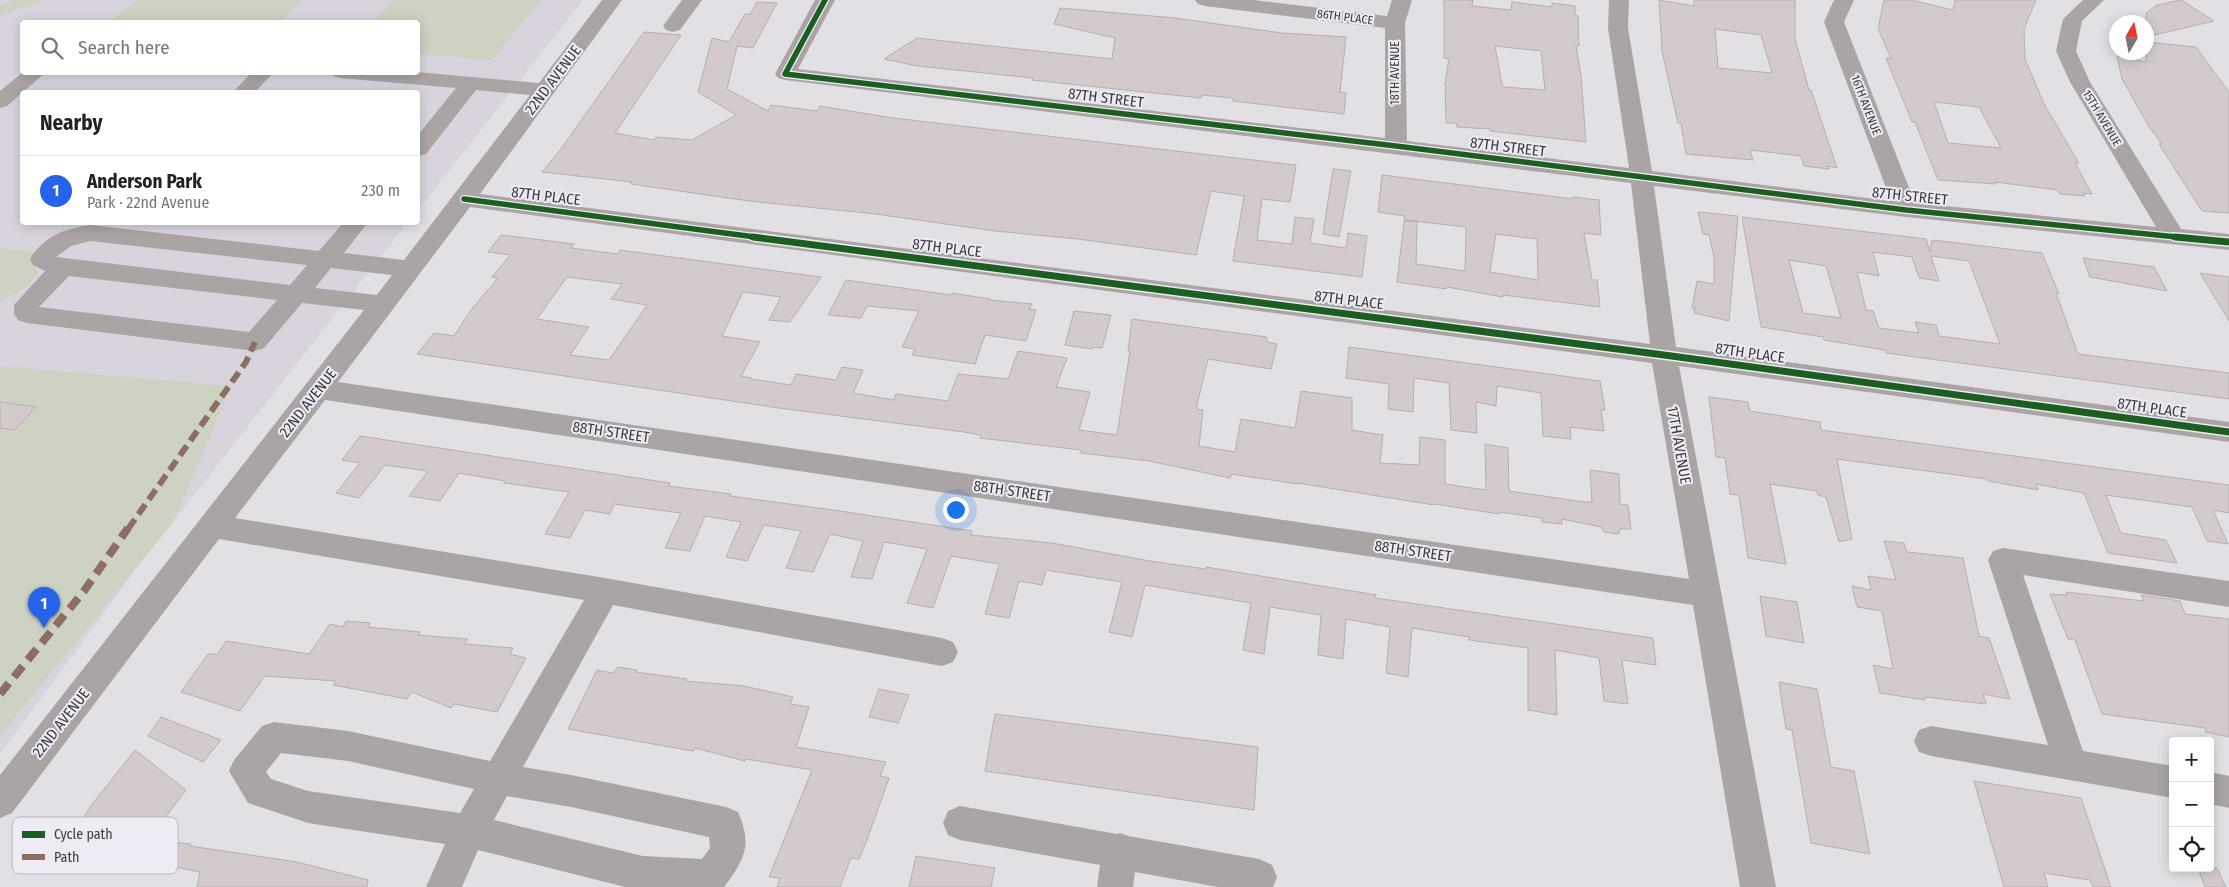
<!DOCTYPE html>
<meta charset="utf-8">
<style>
body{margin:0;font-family:"Fira Sans Condensed",sans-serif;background:#f6f6f6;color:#222}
.controls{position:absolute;right:15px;bottom:15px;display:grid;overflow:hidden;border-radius:5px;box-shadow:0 2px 12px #0003}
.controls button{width:45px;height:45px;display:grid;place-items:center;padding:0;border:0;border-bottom:1px solid #e0e0e0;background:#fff;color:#222;font:25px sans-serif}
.compass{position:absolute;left:2109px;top:15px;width:45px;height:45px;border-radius:50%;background:#fff;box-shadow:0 2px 12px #0003;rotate:10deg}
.you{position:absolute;left:955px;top:509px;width:18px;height:18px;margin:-12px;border:4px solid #fff;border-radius:50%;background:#1a73e8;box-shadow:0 0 0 8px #1a73e833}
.badge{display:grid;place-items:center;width:32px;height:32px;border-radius:50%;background:#2563eb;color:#fff;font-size:16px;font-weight:700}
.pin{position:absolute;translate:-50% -41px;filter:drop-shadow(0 1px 2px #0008)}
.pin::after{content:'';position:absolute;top:26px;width:18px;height:15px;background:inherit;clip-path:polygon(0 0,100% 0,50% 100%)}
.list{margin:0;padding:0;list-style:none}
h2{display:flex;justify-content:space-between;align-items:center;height:65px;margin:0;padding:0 20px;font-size:21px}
h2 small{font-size:16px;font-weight:400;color:#767676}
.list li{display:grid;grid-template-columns:32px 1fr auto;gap:15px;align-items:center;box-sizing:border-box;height:70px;padding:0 20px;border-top:1px solid #e0e0e0}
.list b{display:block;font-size:19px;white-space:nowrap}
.list p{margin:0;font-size:16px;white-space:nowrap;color:#767676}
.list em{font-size:16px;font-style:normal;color:#767676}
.icon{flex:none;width:28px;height:28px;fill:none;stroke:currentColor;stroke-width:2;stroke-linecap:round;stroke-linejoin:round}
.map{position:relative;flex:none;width:2229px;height:887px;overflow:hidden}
.search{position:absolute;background:#fff;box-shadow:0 2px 12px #0003;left:20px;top:20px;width:400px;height:55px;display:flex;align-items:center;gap:12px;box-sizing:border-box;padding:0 18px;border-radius:5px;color:#767676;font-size:19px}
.panel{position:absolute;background:#fff;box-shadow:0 2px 12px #0003;left:20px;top:90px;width:400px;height:135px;border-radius:5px}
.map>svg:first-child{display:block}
.built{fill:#d8d3dd;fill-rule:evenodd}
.green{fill:#ced2c2}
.building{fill:#d4cacb;stroke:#b3b0b2;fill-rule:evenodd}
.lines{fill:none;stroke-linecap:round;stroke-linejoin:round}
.minor{fill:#aba4a5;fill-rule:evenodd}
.quiet-far1{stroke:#8d6e63;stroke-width:6;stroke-dasharray:12 6;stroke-linecap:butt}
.quiet{stroke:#8d6e63;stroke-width:8;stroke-dasharray:14 8;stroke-linecap:butt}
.cycleway-far1-casing{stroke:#eeebf5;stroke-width:8}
.cycleway-casing{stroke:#eeebf5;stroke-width:10}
.cycleway-far1{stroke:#1b5e20;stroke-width:5.5}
.cycleway{stroke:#1b5e20;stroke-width:7}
.labels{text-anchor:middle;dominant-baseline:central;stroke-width:4;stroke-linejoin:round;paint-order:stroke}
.far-street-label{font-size:12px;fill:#3c3b3e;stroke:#eeebf5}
.street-label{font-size:15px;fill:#3c3b3e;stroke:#eeebf5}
.key{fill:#eeebf5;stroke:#b9b6be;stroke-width:1}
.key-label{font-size:14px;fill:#3c3b3e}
</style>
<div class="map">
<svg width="2229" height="887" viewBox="0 0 2229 887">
<rect width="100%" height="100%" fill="#e2e0e5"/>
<!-- built -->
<path class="built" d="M0 0H583L418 210V92H22V222L407 223 136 569 0 754ZM22 22H418V72H22Z"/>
<!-- green -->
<path class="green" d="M12 0H42L0 16V5Z
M136 0H302L280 22H139L112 20Z
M394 0H541L492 60 418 54V22H373Z
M0 248 34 252 32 257 38 274 24 289 0 301Z
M0 366 231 386 174 521 0 736Z"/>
<!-- building -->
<path class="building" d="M1444 0H1473L1472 6 1511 10 1512 2 1552 7V3L1575 6V15L1578 16 1579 46H1576L1581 76 1586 142 1490 131V129L1457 127 1456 123H1446L1445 83 1449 59 1444 58ZM1495 46 1541 51 1545 90 1504 87 1502 85Z
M1659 0 1694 6V0H1795V39L1809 90H1811L1837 168 1828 166 1829 169 1804 166 1801 156 1750 150 1753 160 1686 154 1681 123H1678L1662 51ZM1715 29 1761 35 1772 73 1718 68Z
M1884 0H1911L1953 10 1955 0H2036L2024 29 2025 59 2044 104 2079 163H2075L2092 194 2083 193 2085 196 2060 194 2058 190 1995 182 1996 184 1938 180 1915 122H1912L1886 58H1891L1878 29ZM1934 102 1979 107 2001 148 1948 143Z
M2181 0 2214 21 2146 37V13L2157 5Z
M757 2 777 3 753 48 737 46 727 89 768 111 771 105 817 111 820 106 893 118 1296 165 1290 202 1262 199 1257 240 1292 244 1295 217 1314 219 1310 243 1346 248 1348 233 1367 236 1362 277 1233 261 1244 196 1211 191 1196 255 1078 239 995 231 876 214 749 201 631 184 632 182 542 172 560 150 644 32 681 35 615 133 654 140 656 137 692 140 736 115 698 92 712 38 729 42 745 14H750Z
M1060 8 1175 18 1282 33 1346 37 1340 92 1346 93 1344 114 1233 101V98L1202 95 1201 98 1032 80 1033 78 917 66 884 59 917 38 1112 59 1115 38 1054 24Z
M2146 42 2196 47 2229 92V213L2202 211 2159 144H2162L2148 125 2122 79 2117 56 2146 62Z
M1333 169 1351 171 1339 237 1323 234Z
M1382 175 1573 199V197L1599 200 1601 235 1584 233 1592 280H1597L1600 307 1503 295V297L1447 287 1446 289 1397 282 1404 221H1417L1416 264 1465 271 1466 227 1404 220 1405 216 1378 212ZM1496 234 1537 239 1538 280 1490 272Z
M1698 212 1738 216 1729 321 1694 313 1695 308H1692L1697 281 1714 284V257L1709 235 1703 234Z
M1742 217 1926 239 1930 252 1932 240 2042 253 2059 294 2056 293 2078 354 2229 373V399L1886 353 1885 350 1824 340 1823 337 1761 327ZM1873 252 1912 257 1919 278 1939 281 1931 256 1969 261 2000 344 1939 336 1936 325 1915 322 1919 333 1879 328 1873 311 1866 310 1857 272 1879 276ZM1789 260 1826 266 1841 318 1803 313Z
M501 235 574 244 571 248 618 254 620 250 821 277 790 322 769 320 781 297 743 292 722 336 760 342 741 376 752 378 751 379 791 385 796 374 836 380 842 367 863 370 853 393 894 400 896 394 948 401 958 374 1008 379 1018 351 1067 358 1056 387 1090 392 1079 430 1117 435 1130 351H1128L1132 319 1267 337V342L1277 344 1271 369 1208 359 1196 409 1203 410 1199 446 1235 452 1241 419 1295 428 1301 391 1352 398V430L1383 435 1380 463 1419 465 1420 437 1445 440V484L1486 490 1485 444 1508 448 1509 491 1584 502H1592L1590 470 1619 474 1620 504 1628 505 1631 529H1620L1619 534 1604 532 1601 527 1562 519V524L1542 522V518L1499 512V514L1435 504 1434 505 1298 483V484L1231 474 1230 478 1149 461 1081 453V450L980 438 981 435 964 432 779 408 417 354 434 333 454 336 471 310 498 278 492 277 510 255 488 252ZM567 277 622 284 611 299 647 305 609 360 570 355 589 327 537 319Z
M2083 258 2154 267 2167 291 2090 277Z
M2200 273 2229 277V321Z
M846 280 951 295 952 293 990 299 989 300 1032 304 1029 309 1036 310 1026 341 985 335 975 364 912 355 915 349 902 347 919 311 867 306 861 318 828 315Z
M1074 311 1111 315 1102 348 1093 347 1092 349 1065 345Z
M1349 347 1600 381 1605 410H1601L1604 431 1570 427 1571 439 1543 436 1541 393 1497 386 1496 406 1476 402 1477 433 1451 430 1449 383 1414 378 1413 412 1388 409 1389 384 1346 378Z
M1709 397 1748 402 1750 411 1820 422 1821 430 2229 485V513L2213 510 2228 544 2207 541 2192 507 2106 495 2121 533 2166 540 2177 563 2108 553 2084 493 2036 484 2038 490 1988 481 1987 479 1837 459 1852 539 1839 542 1826 497 1818 495 1817 491 1770 484 1786 564 1748 558 1739 495 1730 494 1725 458 1716 457Z
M0 402 36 407 14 430 0 428Z
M360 436 670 483 669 486 731 494 730 496 826 509 972 531 971 535 1052 543 1150 561 1205 569 1206 567 1376 595 1375 598 1653 638 1656 665 1622 660 1628 704 1604 701 1599 658 1555 650 1557 715 1528 710V648L1469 640V637L1412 628 1408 677 1386 673 1390 627 1346 619 1343 659 1318 655 1321 615 1270 607 1264 654 1243 650 1251 603 1145 585 1132 637 1109 632 1122 582 1046 570 1042 585 1019 581 1009 618 985 614 999 564 951 556 933 608 907 603 927 549 884 542 872 579 851 577 863 541 830 534 813 572 786 568 801 531 764 525 747 561 726 557 741 522 705 516 690 551 665 548 681 513 614 504 610 514 585 510 570 538 545 534 569 492 504 483 505 481 459 473 440 501 409 496 428 471 385 465 359 498 336 493 360 463 342 460Z
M1884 541 1904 543 1907 552 1963 558 1979 636 1989 638 2010 699 1983 694 1986 704 1925 697V700L1880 693 1873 665 1893 669 1882 611 1857 607 1852 586 1871 590 1868 576 1896 580Z
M2066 592 2144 601 2141 595 2180 601 2185 614 2229 619V737L2206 732 2205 728 2102 714 2075 640 2068 639 2050 594 2067 595Z
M1760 596 1797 602 1804 643 1766 636Z
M346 621 370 623 368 627 420 632 418 635 468 639 464 644 513 648 510 654 526 658 497 712 454 704 451 708 412 692 407 699 333 685 336 681 265 676 240 711 181 692 208 654H218L226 641 309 654 330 624 343 627Z
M618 667 637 670 636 672 687 679 685 681 744 686 793 697 790 704 809 707 796 747 886 762 880 776 889 778 867 840 859 859 851 858 840 887H777L780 878 769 877 812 770 746 759 745 761 695 748 693 751 568 729 597 670 612 673Z
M1779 682 1817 689 1831 767 1854 771 1870 854 1811 843 1792 730 1786 729Z
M879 689 909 695 898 723 869 717Z
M995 714 1258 747 1254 810 985 771Z
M161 717 221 740 203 762 148 736Z
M135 750 186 790 148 840 191 844 190 846 297 862 368 880 367 887H197L200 872 76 847 85 832 75 831 90 807Z
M1974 781 2081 798 2111 887H2093L2090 880 2044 873 2048 887H2004Z
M916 856 995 868 991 887H909Z
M2198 868H2217L2226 887H2205Z"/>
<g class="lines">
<!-- minor -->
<path class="minor" d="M602 0H622L480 194 1650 344 1631 183 785 80 778 78 775 74 815 0H835L798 69 1385 138V28L1205 6 1198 4 1195 0H1253L1387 16 1392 0H1412L1405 23 1407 141 1629 168 1608 28 1609 0H1629L1628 28 1652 171 1891 201 1824 22 1834 0H1854L1844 22 1915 203 2156 227 2070 82 2056 51 2063 19 2083 0H2104L2082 21 2076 51 2090 82 2181 229 2229 234V250L1906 217 1654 186 1676 347 2229 422V442L1679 366 1776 887H1740L1693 605 325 400 235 518 605 578 942 638 953 642 958 652 953 662 942 666 613 605 523 767 571 775 726 807 738 812C753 846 744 860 724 887H625L478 850 462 887H426L445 844 308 823 248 803 229 771 234 760 262 726 274 722 348 731 490 761 584 600 219 539 12 813 0 818V775L364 310 302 303 264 348 255 351 27 323 18 320 14 314V305L45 271 33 265 30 259C44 236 64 229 90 225L319 251 344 222H368L344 253 404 260 530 95 476 90 426 154 418 156V135L456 88 340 78 333 76 330 72H417L539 83ZM470 207 1652 363 1689 579 338 382ZM90 241 307 265 290 285 56 257 71 246ZM331 268 392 275 377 295 315 288ZM69 276 277 300 249 332 39 307ZM281 753 348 761 474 789 460 813 308 791 271 779 266 772ZM507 796 571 807 709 837 710 848 702 859 643 856 494 820Z
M682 0H702L680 30 673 32 666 30 663 26Z
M23 72H46L7 106 0 108V91Z
M252 72H274L255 92H233Z
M2003 548 2229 581V607L2023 575 2083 751 2173 766V798L1931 756 1919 752 1914 741 1919 730 1931 726 2048 745 1988 560 1993 551Z
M2210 772 2229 776V808L2210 804Z
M960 806 1117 834 1120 833 1128 836 1259 859 1272 865 1277 877 1273 887H1218L1135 872 1133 887H1097L1100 865 960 840 948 835 943 823 948 811Z"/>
<!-- quiet-far1 -->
<path class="quiet-far1" d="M128 529 246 362 255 342"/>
<!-- quiet -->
<path class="quiet" d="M0 694 84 591 128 528"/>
<defs>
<path id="cycleway-far1" d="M825 0 785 74 1396 146 1906 210 2187 238
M464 199 763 238"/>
<path id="cycleway" d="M753 237 1664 355 2229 432
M2175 237 2229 242"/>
</defs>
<!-- cycleway-far1 casing -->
<use href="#cycleway-far1" class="cycleway-far1-casing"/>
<!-- cycleway casing -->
<use href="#cycleway" class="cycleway-casing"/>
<!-- cycleway-far1 -->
<use href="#cycleway-far1" class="cycleway-far1"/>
<!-- cycleway -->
<use href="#cycleway" class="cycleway"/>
</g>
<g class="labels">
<!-- far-street labels -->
<g class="far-street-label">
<text transform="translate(1345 17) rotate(7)">86TH PLACE</text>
<text transform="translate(1395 73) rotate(-90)">18TH AVENUE</text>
<text transform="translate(1866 105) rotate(69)">16TH AVENUE</text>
<text transform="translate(2102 118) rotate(59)">15TH AVENUE</text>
</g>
<!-- street labels -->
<g class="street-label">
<text transform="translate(553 80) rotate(-53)">22ND AVENUE</text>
<text transform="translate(1106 98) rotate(7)">87TH STREET</text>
<text transform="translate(1508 147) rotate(7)">87TH STREET</text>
<text transform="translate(546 196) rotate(7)">87TH PLACE</text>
<text transform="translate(1910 196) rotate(6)">87TH STREET</text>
<text transform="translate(947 248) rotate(7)">87TH PLACE</text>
<text transform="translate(1349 300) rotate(7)">87TH PLACE</text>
<text transform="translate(1750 353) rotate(8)">87TH PLACE</text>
<text transform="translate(308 403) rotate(-52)">22ND AVENUE</text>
<text transform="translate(2152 408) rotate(8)">87TH PLACE</text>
<text transform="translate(611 432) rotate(8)">88TH STREET</text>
<text transform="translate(1679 445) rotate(80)">17TH AVENUE</text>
<text transform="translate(1012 491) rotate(8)">88TH STREET</text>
<text transform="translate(1413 551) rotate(8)">88TH STREET</text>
<text transform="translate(61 723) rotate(-52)">22ND AVENUE</text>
</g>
</g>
<!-- legend -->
<rect x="12" y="817" width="166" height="57" rx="8" class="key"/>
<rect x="22" y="831" width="23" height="7" fill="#1b5e20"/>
<rect x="22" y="854" width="23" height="6" fill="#8d6e63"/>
<g class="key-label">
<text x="54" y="839">Cycle path</text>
<text x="54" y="862">Path</text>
</g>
</svg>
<div class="controls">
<button>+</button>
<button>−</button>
<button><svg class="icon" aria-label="locate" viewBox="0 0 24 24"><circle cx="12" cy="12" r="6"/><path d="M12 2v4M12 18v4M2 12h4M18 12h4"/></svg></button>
</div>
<svg class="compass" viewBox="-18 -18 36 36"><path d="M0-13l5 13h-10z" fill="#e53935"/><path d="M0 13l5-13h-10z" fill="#767676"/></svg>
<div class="you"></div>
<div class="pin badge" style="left:44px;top:628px">1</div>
<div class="search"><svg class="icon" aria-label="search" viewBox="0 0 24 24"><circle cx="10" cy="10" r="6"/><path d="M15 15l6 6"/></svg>Search here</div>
<section class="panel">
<h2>Nearby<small></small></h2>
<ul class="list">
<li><span class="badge">1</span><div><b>Anderson Park</b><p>Park · 22nd Avenue</p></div><em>230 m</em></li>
</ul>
</section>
</div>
